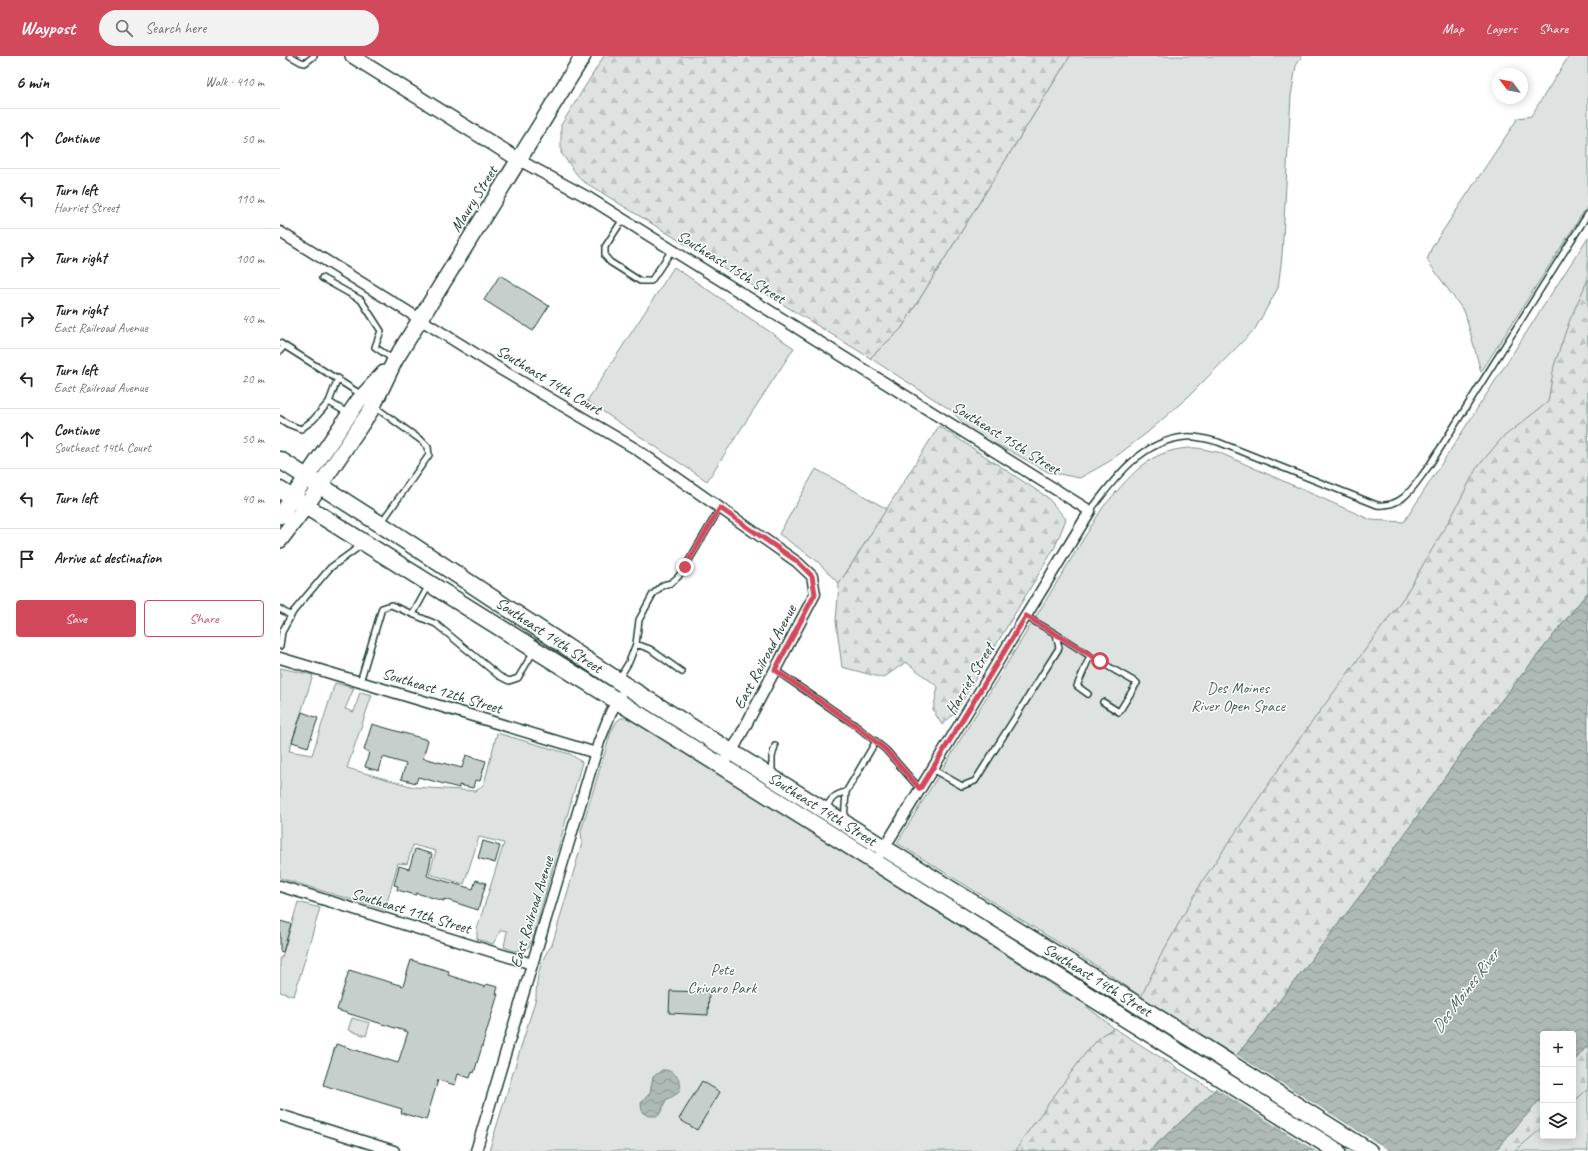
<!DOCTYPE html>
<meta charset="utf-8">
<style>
body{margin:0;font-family:Caveat,sans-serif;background:#f2f2f2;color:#222}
.controls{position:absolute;right:12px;bottom:12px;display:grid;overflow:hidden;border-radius:4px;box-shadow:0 2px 10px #0003}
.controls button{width:36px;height:36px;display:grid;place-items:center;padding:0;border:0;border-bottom:1px solid #e0e0e0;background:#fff;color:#222;font:20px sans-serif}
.compass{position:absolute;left:1212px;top:12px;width:36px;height:36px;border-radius:50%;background:#fff;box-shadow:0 2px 10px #0003;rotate:302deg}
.stop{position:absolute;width:12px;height:12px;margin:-9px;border:3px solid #d1495b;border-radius:50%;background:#fff}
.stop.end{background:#d1495b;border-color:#fff;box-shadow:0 1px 4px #0008}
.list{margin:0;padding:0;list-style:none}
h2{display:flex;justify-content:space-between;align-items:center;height:52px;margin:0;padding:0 16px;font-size:17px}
h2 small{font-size:13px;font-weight:400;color:#767676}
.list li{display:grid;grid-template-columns:26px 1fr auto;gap:12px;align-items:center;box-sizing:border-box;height:60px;padding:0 16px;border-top:1px solid #e0e0e0}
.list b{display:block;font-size:15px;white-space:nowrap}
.list p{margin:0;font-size:13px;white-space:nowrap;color:#767676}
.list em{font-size:13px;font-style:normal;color:#767676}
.actions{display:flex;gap:8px;padding:12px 16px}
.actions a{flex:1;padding:9px 0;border:1px solid #d1495b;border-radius:4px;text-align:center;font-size:14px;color:#d1495b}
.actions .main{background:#d1495b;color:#fff}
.icon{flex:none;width:22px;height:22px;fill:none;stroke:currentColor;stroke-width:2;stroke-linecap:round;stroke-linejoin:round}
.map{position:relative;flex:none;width:1308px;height:1095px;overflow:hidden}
header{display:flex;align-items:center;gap:24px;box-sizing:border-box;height:56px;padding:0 20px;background:#d1495b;color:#fff}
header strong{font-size:19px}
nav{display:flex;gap:22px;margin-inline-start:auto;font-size:14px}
.search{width:280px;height:36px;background:#f2f2f2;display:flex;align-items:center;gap:10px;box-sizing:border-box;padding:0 14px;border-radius:22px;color:#767676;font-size:15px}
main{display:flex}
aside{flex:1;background:#fff}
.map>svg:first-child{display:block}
.green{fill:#dee3e2;stroke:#7e908b}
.forest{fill:url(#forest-firs);stroke:#7e908b}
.water{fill:url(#water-waves);stroke:#758883}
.pier{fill:#fff}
.building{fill:#c7cfcc;stroke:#1f3d34}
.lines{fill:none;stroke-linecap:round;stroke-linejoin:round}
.service-casing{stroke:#1f3d34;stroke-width:8}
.minor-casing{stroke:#1f3d34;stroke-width:13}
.tertiary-casing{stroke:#1f3d34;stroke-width:16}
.secondary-casing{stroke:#1f3d34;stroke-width:18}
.primary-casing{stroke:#1f3d34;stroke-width:19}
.service{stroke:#fff;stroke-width:5}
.minor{stroke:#fff;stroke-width:10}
.tertiary{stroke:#fff;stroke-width:13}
.secondary{stroke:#fff;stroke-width:15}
.primary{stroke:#fff;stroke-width:16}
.route{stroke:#d1495b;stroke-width:5}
.labels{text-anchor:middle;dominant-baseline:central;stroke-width:3;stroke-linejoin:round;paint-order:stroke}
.street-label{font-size:16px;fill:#1f3d34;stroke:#fff}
.park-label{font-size:16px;fill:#455e57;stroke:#fff}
.water-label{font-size:17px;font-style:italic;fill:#4a625b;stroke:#fff}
</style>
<header>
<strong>Waypost</strong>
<div class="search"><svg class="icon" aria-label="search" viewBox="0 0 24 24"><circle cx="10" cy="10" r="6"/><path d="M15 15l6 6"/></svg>Search here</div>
<nav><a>Map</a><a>Layers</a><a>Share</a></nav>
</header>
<main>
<aside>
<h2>6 min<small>Walk · 410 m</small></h2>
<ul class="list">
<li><svg class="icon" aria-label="ahead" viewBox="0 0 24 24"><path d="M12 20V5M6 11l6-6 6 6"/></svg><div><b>Continue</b></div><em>50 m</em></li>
<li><svg class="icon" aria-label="left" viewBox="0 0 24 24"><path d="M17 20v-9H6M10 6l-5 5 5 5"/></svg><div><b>Turn left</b><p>Harriet Street</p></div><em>110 m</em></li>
<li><svg class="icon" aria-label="right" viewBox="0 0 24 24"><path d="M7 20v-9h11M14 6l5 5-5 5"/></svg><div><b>Turn right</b></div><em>100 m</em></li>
<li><svg class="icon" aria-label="right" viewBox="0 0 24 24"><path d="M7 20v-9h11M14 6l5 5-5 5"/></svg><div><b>Turn right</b><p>East Railroad Avenue</p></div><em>40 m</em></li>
<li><svg class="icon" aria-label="left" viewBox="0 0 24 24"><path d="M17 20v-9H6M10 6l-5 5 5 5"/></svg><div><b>Turn left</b><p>East Railroad Avenue</p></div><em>20 m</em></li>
<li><svg class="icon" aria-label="ahead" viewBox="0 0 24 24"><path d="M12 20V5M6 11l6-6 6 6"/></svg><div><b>Continue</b><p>Southeast 14th Court</p></div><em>50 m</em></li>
<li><svg class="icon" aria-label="left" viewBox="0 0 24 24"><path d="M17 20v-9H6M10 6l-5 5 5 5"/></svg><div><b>Turn left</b></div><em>40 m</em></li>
<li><svg class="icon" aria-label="arrive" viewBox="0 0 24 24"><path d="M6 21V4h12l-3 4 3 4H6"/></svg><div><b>Arrive at destination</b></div></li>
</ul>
<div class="actions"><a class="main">Save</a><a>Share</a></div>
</aside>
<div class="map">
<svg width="1308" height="1095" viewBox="0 0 1308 1095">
<defs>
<pattern id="forest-firs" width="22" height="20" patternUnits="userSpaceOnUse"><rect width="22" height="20" fill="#dee3e2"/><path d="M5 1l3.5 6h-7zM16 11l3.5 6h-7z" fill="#bec4c2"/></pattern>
<pattern id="water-waves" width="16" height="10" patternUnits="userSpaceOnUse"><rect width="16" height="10" fill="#afbab7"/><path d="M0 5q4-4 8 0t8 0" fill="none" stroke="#8e9896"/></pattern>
</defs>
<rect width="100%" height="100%" fill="#fff"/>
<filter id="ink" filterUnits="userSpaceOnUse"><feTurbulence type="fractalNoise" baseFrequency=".025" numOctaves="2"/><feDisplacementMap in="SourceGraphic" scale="8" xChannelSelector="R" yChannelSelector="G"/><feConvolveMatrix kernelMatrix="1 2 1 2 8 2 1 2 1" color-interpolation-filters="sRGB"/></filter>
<g filter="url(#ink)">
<!-- green -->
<path class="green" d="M790 0H1022L1016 10 1011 40 1002 200 998 232 975 273 909 340 868 376 830 405 800 422 768 416 732 396 692 377 671 354 590 302 621 273Z
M1289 0H1308V149L1201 316 1185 257 1147 204 1152 191 1238 62 1251 60Z
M1308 181V536L956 1000 861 941 826 916 617 787 823 451C850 421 867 394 910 392 919 391 929 395 938 396L1091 464 1124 466Z
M394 211 514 292 427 425 307 345Z
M536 413 607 453 559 528 537 505 499 478Z
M0 612 33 619 9 695 32 699 55 627 74 632 65 653 74 656 80 636 92 639 67 712 134 731 196 735 204 728 217 677 290 698 302 706 253 883 247 893 234 895 224 891 227 875 221 874 213 888 197 883V873L224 787 199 781 184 828 149 818 156 795 133 789 127 808 118 807 105 854 0 822Z
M341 662H346L352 663 764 923 779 934 807 947 806 950 834 972 869 1095H209L256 942C256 923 260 903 272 889L302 787 301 775 331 676 337 665Z
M18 846 40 852 14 940 0 936V901H2Z
M72 962 90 967 86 980 68 974Z
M1308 989V1095H1215L1263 1040V1080H1293V1006Z"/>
<!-- forest -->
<path class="forest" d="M324 0H790L621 273 590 302 301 124 281 97V69Z
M1308 223V536L1201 670 1093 823 974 978 956 1000 861 941 880 901 923 824 1018 685 1124 541 1174 456 1196 413 1222 382 1268 346 1274 310 1289 266Z
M659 370 767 441 786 463 775 491 675 657 662 669 653 654 658 631 626 606 603 622 562 611 556 565 559 528Z
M834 972 934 1035 869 1095H736L744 1081 804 999 822 979Z
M1308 989V1033L1293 1046V1006Z
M1263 1040V1071L1235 1095H1215Z"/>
<!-- water -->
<path class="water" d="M1308 536V989L1293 1006V978H1263V1040L1215 1095H869L934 1035 956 1000 974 978 1093 823 1201 670Z
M382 1014C393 1013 406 1025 398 1037 394 1041 388 1041 385 1046 382 1051 382 1056 378 1060H368L362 1056 361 1047 370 1037 373 1021Z"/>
<!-- pier -->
<path class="pier" d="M955 998 1110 1095H1036L934 1031Z"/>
<!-- building -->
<path class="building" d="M220 219 269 250 253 275 204 244Z
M22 656 38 662 28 691 12 686Z
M92 668 148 684 143 702 182 712 186 699 206 705 200 725 195 724 193 732 179 729V732L138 721 136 727 121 723 126 708 103 701 99 715 85 711 89 696 84 694Z
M203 785 220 790 215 807 198 802Z
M135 793 152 798 147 820 193 833 196 824 206 827 198 854 164 843V845L136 837V839L117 834 118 830 114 829 119 810 129 813Z
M0 865 11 868 3 896 0 895Z
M131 904 169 915 168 919 205 931 206 928 218 931 216 938H218L194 1017 192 1016 190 1022 178 1018 175 1029 158 1024 146 1064 121 1057 122 1053 43 1029 56 988 118 1007 128 976 57 954 69 914 123 930Z
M390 935 429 936 428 959 389 957Z
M422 1025 440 1036 417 1074 399 1063Z"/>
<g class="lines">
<defs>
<path id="service" d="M10 0 21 6 25 7 34 0
M343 163 325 191V200L330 206 360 225H371L392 194
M42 222 81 244 101 275 95 291 114 304
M0 287 82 339
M0 295 4 290
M58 322 49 346 69 358
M95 351 142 385 148 391 149 399 101 467
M0 363 8 368 21 373 33 364 49 346
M810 455C834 423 861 385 905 381 916 380 927 383 938 386L1097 449C1124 452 1134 429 1149 410L1308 158
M0 553 11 560
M133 558 149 529
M776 578 810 600
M356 588 370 593 402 616
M0 590 2 576 13 556 50 512 83 488
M495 614 575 669 606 694 640 733
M338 624 349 606 356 588 359 564 373 538 383 529 391 527 398 521 405 511 440 452
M80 626 102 552 111 549 156 568 219 620 229 625 238 622 254 595
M808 638 797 630 810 600 857 627 839 656 823 646
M652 713 682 730 695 725 779 592 776 578 745 560
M492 719V701L495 690
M545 753C551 743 555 738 566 736
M564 764 566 736 596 685"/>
<path id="minor" d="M239 104 309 142 810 455 601 797
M0 176 220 313 356 393 517 506 532 520 535 538 457 686 441 711
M0 602 316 697
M0 830 252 908
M0 1059 114 1095
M196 1095 319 686 331 656 340 640"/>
<path id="tertiary" d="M72 0 239 104"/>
<path id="secondary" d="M0 460 79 344 104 317
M0 484 26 450 91 354 115 304 303 0"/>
<g id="primary">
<path id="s1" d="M0 404 100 468 346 630 604 792 821 926 1089 1095"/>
<path d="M0 434 1057 1095"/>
</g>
</defs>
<!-- service casing -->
<use href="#service" class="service-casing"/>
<!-- minor casing -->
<use href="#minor" class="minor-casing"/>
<!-- tertiary casing -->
<use href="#tertiary" class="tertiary-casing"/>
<!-- secondary casing -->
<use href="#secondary" class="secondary-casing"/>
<!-- primary casing -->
<use href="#primary" class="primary-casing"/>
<!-- service -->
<use href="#service" class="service"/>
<!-- minor -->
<use href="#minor" class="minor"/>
<!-- tertiary -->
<use href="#tertiary" class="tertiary"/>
<!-- secondary -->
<use href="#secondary" class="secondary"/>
<!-- primary -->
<use href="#primary" class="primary"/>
</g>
</g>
<g class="lines" filter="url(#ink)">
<!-- route -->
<path class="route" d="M405 511 440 452 518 506 532 520 535 538 495 614 575 669 606 694 640 733 746 560 820 605"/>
</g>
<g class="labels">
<!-- street labels -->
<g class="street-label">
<text transform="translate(194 143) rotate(-58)">Maury Street</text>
<text transform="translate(451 211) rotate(32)">Southeast 15th Street</text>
<text transform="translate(269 324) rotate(31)">Southeast 14th Court</text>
<text transform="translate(726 382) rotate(32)">Southeast 15th Street</text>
<text stroke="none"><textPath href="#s1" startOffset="321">Southeast 14th Street</textPath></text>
<text transform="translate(485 601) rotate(-62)">East Railroad Avenue</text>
<text transform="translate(690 623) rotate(-59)">Harriet Street</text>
<text transform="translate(162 635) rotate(17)">Southeast 12th Street</text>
<text stroke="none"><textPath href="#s1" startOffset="645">Southeast 14th Street</textPath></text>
<text transform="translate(131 855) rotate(17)">Southeast 11th Street</text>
<text transform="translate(252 856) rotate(-73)">East Railroad Avenue</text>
<text stroke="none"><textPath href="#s1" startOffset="969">Southeast 14th Street</textPath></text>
</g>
<!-- park labels -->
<g class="park-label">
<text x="958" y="632">Des Moines<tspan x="958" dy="18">River Open Space</tspan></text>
<text x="442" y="914">Pete<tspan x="442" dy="18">Crivaro Park</tspan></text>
</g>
<!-- water labels -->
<g class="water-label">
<text transform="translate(1185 935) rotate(-53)">Des Moines River</text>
</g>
</g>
</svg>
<div class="controls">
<button>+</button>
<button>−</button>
<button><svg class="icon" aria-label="layers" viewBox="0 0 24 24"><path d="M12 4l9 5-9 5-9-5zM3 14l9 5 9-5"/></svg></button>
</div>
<svg class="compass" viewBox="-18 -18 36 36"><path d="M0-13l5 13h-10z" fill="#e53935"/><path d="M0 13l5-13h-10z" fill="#767676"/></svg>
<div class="stop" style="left:820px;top:605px"></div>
<div class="stop end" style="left:405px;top:511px"></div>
</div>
</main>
